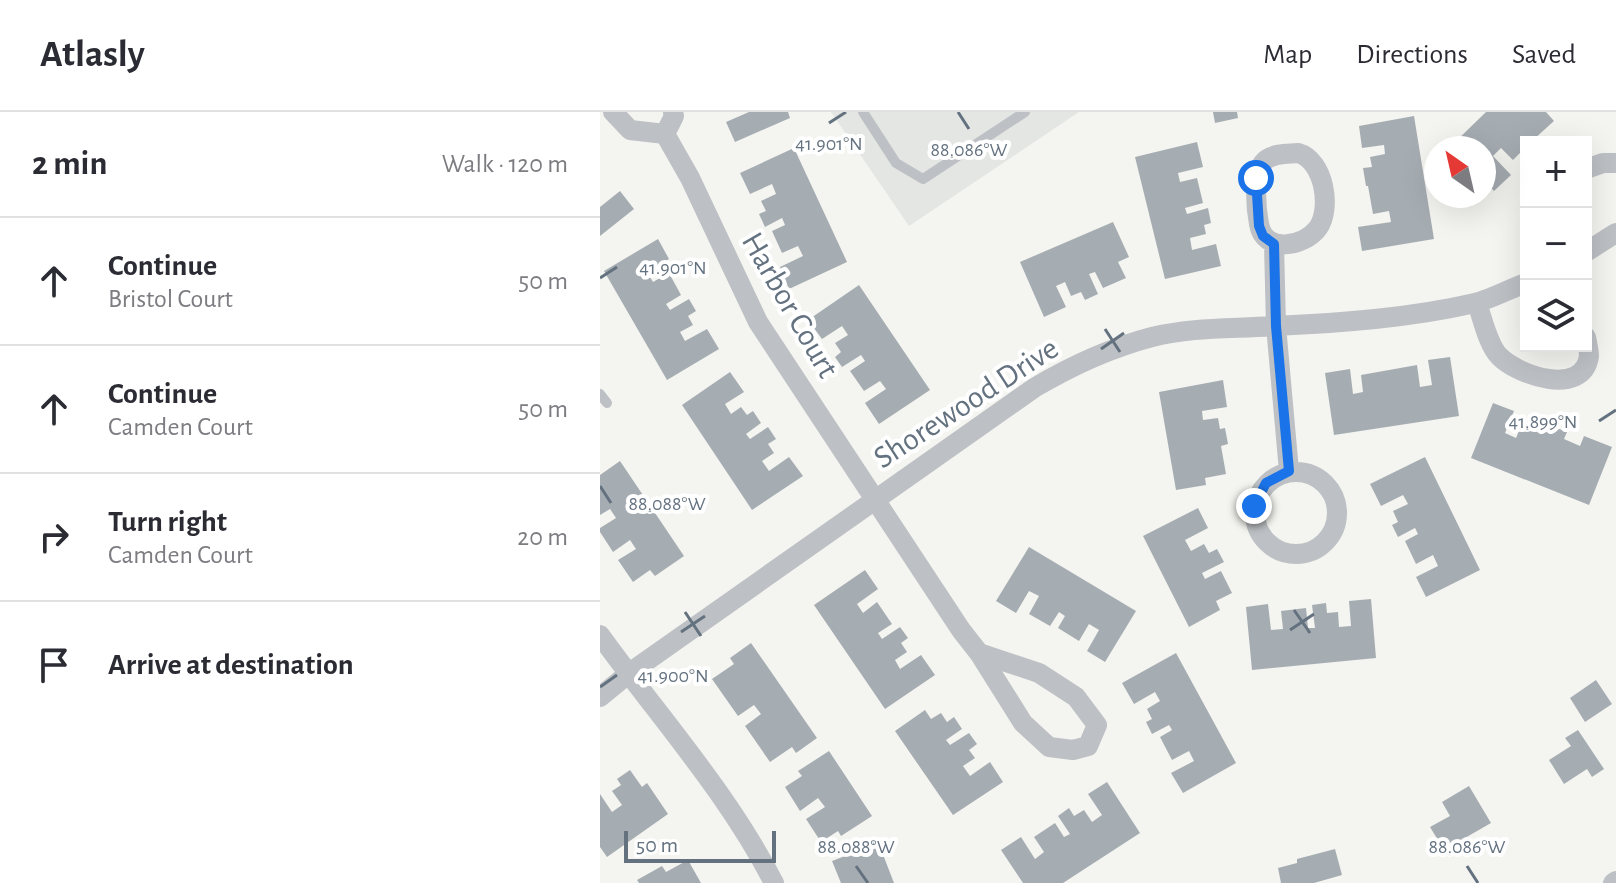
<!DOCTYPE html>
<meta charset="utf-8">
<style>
body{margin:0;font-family:"Alegreya Sans",sans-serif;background:#f7f7f7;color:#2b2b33}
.controls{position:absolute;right:24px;top:24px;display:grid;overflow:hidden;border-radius:0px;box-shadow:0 8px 32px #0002}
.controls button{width:72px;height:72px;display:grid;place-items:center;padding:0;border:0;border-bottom:2px solid #e1e1e2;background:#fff;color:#2b2b33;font:40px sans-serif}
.compass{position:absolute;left:824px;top:24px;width:72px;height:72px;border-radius:50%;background:#fff;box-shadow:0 8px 32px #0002;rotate:326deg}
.scale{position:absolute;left:24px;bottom:20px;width:152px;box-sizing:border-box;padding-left:8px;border:4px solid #647280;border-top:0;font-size:22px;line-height:28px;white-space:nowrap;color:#647280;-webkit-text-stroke:6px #fff;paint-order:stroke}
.stop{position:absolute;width:24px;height:24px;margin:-18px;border:6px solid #1a73e8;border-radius:50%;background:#fff}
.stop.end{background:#1a73e8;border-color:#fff;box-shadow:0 2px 8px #0008}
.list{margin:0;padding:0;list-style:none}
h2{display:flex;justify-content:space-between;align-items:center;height:104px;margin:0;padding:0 32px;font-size:34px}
h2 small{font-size:26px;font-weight:400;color:#7c7c81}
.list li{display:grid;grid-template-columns:52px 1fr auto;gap:24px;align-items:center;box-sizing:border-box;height:128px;padding:0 32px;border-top:2px solid #e1e1e2}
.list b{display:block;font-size:30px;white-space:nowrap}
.list p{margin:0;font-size:26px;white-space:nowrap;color:#7c7c81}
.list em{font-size:26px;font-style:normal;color:#7c7c81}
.icon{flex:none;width:44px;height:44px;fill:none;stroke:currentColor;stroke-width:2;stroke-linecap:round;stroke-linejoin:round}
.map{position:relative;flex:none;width:1016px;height:771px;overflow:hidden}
header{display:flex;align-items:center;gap:48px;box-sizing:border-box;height:112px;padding:0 40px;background:#fff;border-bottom:2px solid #e1e1e2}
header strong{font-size:38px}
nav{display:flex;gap:44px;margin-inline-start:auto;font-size:28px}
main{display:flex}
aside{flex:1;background:#fff}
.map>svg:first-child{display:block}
.built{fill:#e4e6e4}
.building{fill:#a6adb2}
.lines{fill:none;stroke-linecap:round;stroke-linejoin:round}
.lane{stroke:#bdc0c4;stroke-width:10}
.street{stroke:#bdc0c4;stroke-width:20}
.route{stroke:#1a73e8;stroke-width:10}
.ticks{fill:none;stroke:#647280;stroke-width:3}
.labels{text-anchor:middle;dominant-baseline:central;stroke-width:8;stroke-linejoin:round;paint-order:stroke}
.street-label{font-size:32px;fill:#647280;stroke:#fff}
.ticks-label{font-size:20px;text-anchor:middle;fill:#647280;stroke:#fff;stroke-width:8;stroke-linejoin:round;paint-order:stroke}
</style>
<header>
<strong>Atlasly</strong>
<nav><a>Map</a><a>Directions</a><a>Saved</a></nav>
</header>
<main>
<aside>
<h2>2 min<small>Walk · 120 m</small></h2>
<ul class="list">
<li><svg class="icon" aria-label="ahead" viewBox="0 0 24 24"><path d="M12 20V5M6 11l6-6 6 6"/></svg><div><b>Continue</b><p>Bristol Court</p></div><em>50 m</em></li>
<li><svg class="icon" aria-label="ahead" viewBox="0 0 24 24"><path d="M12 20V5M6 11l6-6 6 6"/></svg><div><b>Continue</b><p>Camden Court</p></div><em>50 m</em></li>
<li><svg class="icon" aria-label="right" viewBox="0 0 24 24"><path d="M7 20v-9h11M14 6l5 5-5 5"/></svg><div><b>Turn right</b><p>Camden Court</p></div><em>20 m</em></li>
<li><svg class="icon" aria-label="arrive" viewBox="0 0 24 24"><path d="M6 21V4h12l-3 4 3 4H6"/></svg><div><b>Arrive at destination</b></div></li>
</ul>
</aside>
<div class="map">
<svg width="1016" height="771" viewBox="0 0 1016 771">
<rect width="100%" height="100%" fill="#f4f4f0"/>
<!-- built -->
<path class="built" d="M231 0H479L309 114Z"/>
<!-- building -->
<path class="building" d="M149 0H188L190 6 135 30 126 10Z
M613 0H637L638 6 615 11Z
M886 0H946L954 9 933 28 935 30H926V45L921 40 913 48 901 36 893 44 911 63 894 79 884 68V36H853L851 34Z
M814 4 834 127 762 139 758 115 791 110 789 99 773 102 768 74H766L763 56 772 55 770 45 785 42 784 33 762 36 759 14Z
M597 30 603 55 578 61 580 70 597 66 603 91 585 96 587 102 608 96 611 111 604 113 606 122 590 126 592 138 616 132 621 154 565 167 535 45Z
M194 36 247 150 189 177 180 155 203 144 198 134 182 141 172 119 185 113 182 106 165 115 159 102 166 99 161 89 176 82 172 72 150 82 140 61Z
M20 79 34 97 0 124V95Z
M513 110 529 145 518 150 526 166 503 176 495 160 489 162 498 182 485 188 481 180 471 184 465 170 456 174 466 195 444 205 420 150Z
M58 127 69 147 47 160 53 170 69 161 81 183 66 192 70 198 89 187 96 199 88 204 93 213 80 220 85 229 107 217 119 237 67 268 4 159Z
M259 173 330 278 279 312 265 291 286 277 280 269 264 279 250 259 265 249 261 243 242 255 235 245 241 240 235 231 248 223 242 214 222 227 208 208Z
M850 245 859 304 734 323 725 261 750 257 753 282 763 280 761 263 817 253 820 275 832 273 828 248Z
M130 260 144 280 125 292 131 302 141 295 147 303 153 299 161 311 146 322 150 327 168 315 176 327 168 332 174 341 162 349 169 359 189 345 203 364 152 398 82 293Z
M623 268 627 295 602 299 603 308 618 306 620 317 625 316 628 332 621 334 626 362 605 366 606 373 576 378 559 280Z
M893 291 914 299 905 321 916 326 923 309 950 319 952 314 967 320 964 327 980 334 984 324 1012 335 989 393 871 346Z
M825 345 880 458 826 485 816 465 838 454 833 443 816 452 805 429 818 422 815 416 798 425 792 413 798 410 793 399 808 392 803 383 781 394 770 372Z
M20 349 84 444 55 464 50 458 33 470 18 448 36 437 30 428 13 440 0 420V416L16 406 10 397 0 403V363Z
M598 396 608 416 585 428 591 439 604 432 609 441 617 437 624 450 602 461 605 467 621 459 632 481 616 489 620 498 589 515 543 424Z
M429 435 536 499 505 550 487 539 499 518 489 512 479 529 458 516 465 504 459 500 450 514 429 502 439 484 429 479 416 501 396 489Z
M265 458 278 477 257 492 263 501 277 490 292 512 278 521 282 527 300 515 308 526 301 531 307 540 295 548 300 557 321 543 335 563 285 597 214 493Z
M771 487 776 546 652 558 646 495 668 492 671 518 683 517 681 499 706 496 708 516H715L712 493 726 491 727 501 738 500 739 515 751 514 749 489Z
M151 531 217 626 196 641 192 635 170 650 145 614 161 602 154 593 138 604 112 567 134 552 130 546Z
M576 541 636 651 583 681 571 661 594 649 589 639 572 648 560 625 572 618 569 613 552 622 546 610 552 607 547 597 560 589 555 580 534 592 522 571Z
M996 568 1012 592 985 610 970 586Z
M325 598 331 607 341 601 347 610 354 605 362 617 346 628 350 633 369 621 377 632 369 638 375 646 363 654 370 664 390 650 403 670 353 703 295 619Z
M978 618 1004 657 992 665 987 657 964 672 949 648 971 634 965 626Z
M229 639 272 704 241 724 238 719 221 730 206 707 225 695 218 686 200 699 185 675 202 664 198 659Z
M30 658 42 675 47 671 68 702 7 745 0 735V682L12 700 22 693 12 679 21 673 17 667Z
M507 670 540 721 463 771H423L401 738 421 725 435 747 444 740 434 725 455 711 464 725 470 722 458 704 469 696 474 704 484 698 492 710 502 703 488 682Z
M869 674 891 711 844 738 830 715 850 704 842 690Z
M277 727 294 771H241L232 749 258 739 256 735Z
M735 737 742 763 714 771H681L678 756 697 751V747Z
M88 748 101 771H39L37 768 62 754 66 760Z"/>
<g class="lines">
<!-- lane -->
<path class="lane" d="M263 0 296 51 323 67 425 0
M0 282 7 291"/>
<!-- street -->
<path class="street" d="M13 0 30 18 65 22
M65 22 90 66 158 210 361 518 379 541 423 611 449 635 473 638 488 634 497 613 476 585 439 561 379 541
M65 22 74 4 73 0
M698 41C724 48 732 96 718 116 704 135 664 142 659 112 656 96 652 57 667 47 676 41 688 42 698 41Z
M986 57 1003 51H1016
M674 132 676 214 689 359
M986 140 1016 121
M877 191C882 205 888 233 899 244 917 263 983 286 989 244 989 239 987 230 986 225
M655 401a41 41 0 1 1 82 0a41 41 0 1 1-82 0Z
M0 523C59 605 128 681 174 771
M0 585 28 562 434 276C471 254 510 236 552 225 592 215 633 217 674 214 740 211 810 206 875 191 892 187 909 177 926 171
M1013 771 1016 769"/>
</g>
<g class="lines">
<!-- route -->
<path class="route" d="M654 394 666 371 689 359 676 214 674 132 663 124 659 114 656 66"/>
</g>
<!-- ticks -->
<path class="ticks" d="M358 0 369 17M229 11 246 0M0 166 17 155M505 217 520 240M501 237 524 221M999 309 1016 298M0 374 11 391M694 498 710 521M85 500 101 524M690 518 714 502M81 520 105 504M0 575 17 563M256 754 268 771M867 754 878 771"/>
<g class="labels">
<!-- street labels -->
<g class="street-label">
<text transform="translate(190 193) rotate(60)">Harbor Court</text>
<text transform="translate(366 291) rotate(-33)">Shorewood Drive</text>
</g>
</g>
<g class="ticks-label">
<text x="229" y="38">41.901°N</text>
<text x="369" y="44">88.086°W</text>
<text x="73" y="162">41.901°N</text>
<text x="943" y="316">41.899°N</text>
<text x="67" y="398">88.088°W</text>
<text x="73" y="570">41.900°N</text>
<text x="256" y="741">88.088°W</text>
<text x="867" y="741">88.086°W</text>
</g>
</svg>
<div class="controls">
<button>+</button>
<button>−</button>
<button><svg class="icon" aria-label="layers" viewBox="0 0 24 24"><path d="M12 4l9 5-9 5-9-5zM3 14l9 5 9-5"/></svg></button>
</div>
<svg class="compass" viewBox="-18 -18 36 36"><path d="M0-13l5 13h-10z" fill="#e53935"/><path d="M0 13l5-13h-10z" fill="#7c7c81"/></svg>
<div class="scale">50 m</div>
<div class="stop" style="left:656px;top:66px"></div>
<div class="stop end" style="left:654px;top:394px"></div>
</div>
</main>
